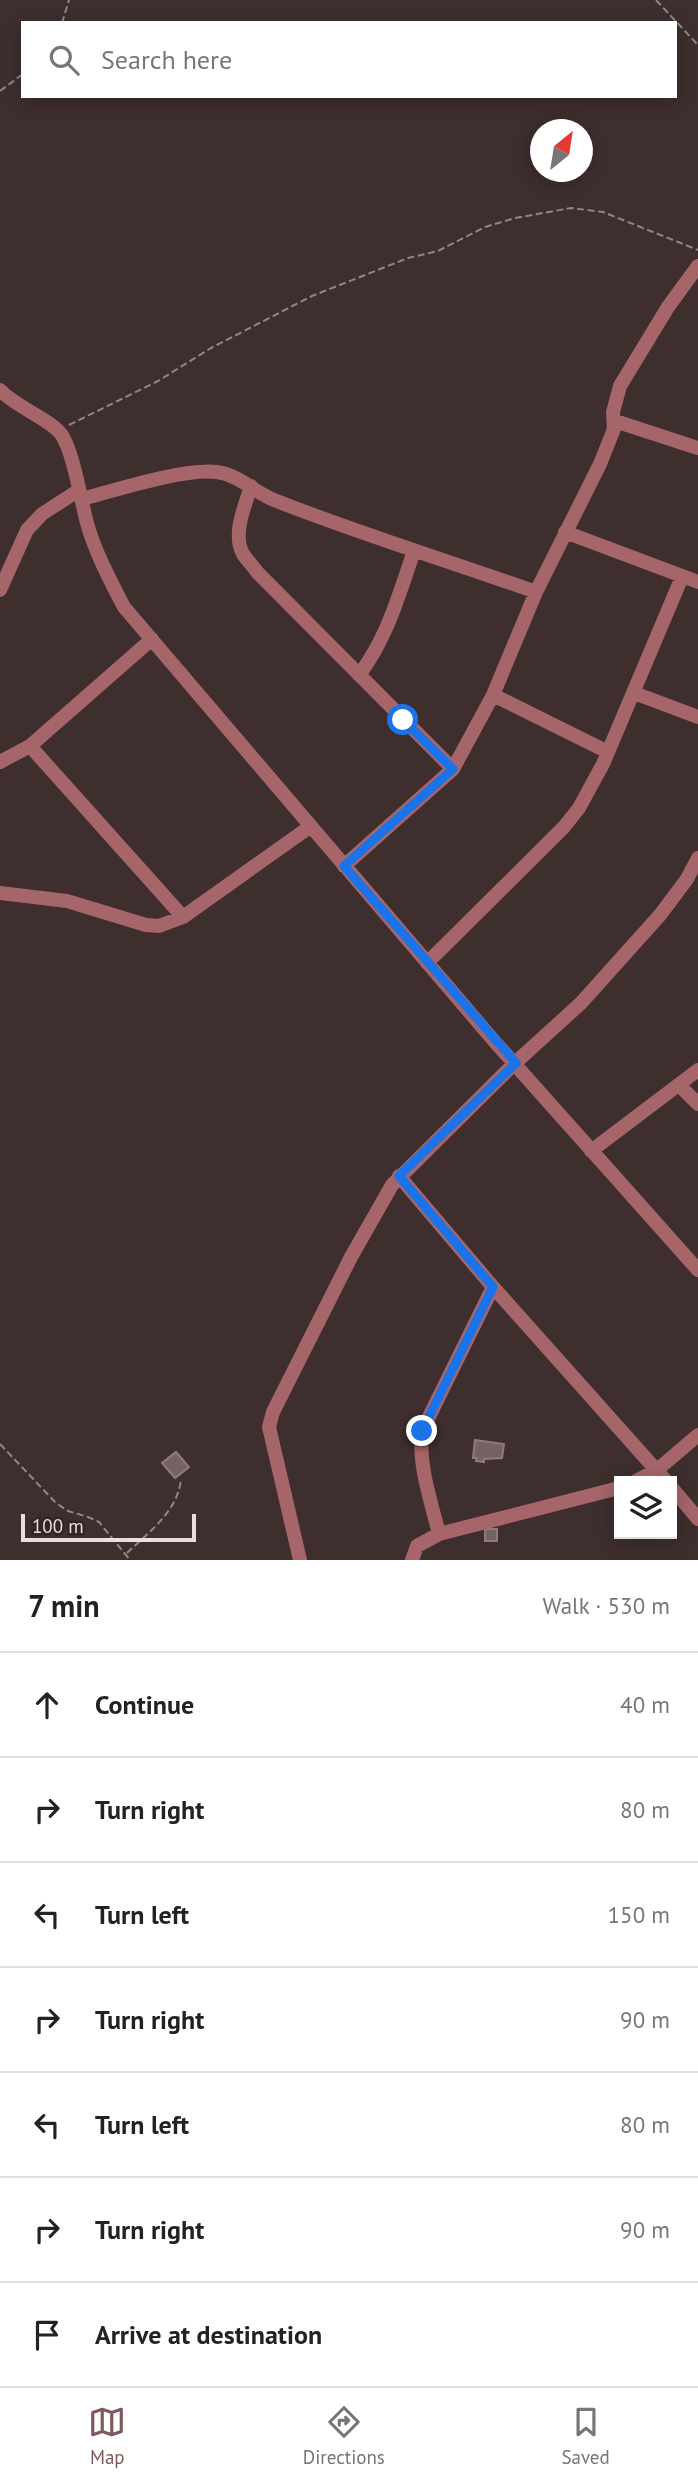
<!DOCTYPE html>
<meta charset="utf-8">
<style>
body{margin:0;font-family:"PT Sans",sans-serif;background:#f6f6f6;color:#222}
.controls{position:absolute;right:21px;bottom:21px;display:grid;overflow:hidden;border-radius:0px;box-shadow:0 4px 18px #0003}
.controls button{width:63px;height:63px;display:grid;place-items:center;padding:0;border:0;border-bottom:2px solid #e0e0e0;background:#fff;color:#222;font:35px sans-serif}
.compass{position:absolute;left:530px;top:119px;width:63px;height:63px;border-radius:50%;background:#fff;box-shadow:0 4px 18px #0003;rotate:30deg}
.scale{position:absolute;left:21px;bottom:18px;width:175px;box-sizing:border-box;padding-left:7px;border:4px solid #e9dede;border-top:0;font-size:19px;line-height:24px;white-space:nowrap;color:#e9dede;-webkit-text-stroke:5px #342425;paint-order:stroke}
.stop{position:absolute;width:21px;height:21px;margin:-16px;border:5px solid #1a73e8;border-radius:50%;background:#fff}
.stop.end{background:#1a73e8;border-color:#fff;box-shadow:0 2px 7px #0008}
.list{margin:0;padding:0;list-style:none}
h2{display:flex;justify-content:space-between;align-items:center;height:91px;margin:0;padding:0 28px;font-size:30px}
h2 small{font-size:23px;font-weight:400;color:#767676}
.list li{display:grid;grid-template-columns:46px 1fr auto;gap:21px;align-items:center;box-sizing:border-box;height:105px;padding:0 28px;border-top:2px solid #e0e0e0}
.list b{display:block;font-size:26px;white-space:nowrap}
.list em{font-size:23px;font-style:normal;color:#767676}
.icon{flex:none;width:38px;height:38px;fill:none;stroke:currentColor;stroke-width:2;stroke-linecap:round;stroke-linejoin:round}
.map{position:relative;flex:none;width:698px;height:1560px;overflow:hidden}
.search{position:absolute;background:#fff;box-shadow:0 4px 18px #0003;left:21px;right:21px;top:21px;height:77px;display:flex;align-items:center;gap:18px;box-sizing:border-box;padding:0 24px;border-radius:0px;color:#767676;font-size:26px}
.sheet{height:826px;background:#fff}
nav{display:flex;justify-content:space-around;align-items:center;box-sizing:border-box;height:98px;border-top:2px solid #e0e0e0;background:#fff;font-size:19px;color:#767676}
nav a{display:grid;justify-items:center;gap:4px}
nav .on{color:#80585b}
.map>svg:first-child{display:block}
.building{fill:#756262;stroke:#8f7b7c;stroke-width:2}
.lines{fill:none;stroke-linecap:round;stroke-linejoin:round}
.path{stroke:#948686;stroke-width:2;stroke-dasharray:7 3.5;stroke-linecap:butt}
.street{stroke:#a66569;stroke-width:14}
.route{stroke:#1a73e8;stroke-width:9}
</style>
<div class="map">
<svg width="698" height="1560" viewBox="0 0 698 1560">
<rect width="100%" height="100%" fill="#3e2e2e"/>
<!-- building -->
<path class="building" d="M475 1440 504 1444 502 1458 484 1459V1462L476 1461 477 1458H473Z
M176 1452 189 1467 175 1478 162 1463Z
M485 1529H497V1541H485Z"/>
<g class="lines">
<!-- path -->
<path class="path" d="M656 0 698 45
M62 23 69 0
M0 91 23 74
M69 425 158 381 211 348 312 296 408 258 438 251 485 227 515 218 571 208 603 212 698 250
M0 1444 56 1503 68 1511 88 1517 99 1522 130 1560
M127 1553C149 1532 178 1511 181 1479"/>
<!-- street -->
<path class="street" d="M0 390C16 407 51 420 61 434 73 450 81 501 87 523 95 552 110 580 124 607L495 1042 698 1270
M615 421 698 448
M251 486C245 506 232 534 243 554 247 560 253 566 257 572L453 769
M82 499C116 490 184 468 217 472 239 475 254 492 274 500 360 534 449 561 536 592
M565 532 698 582
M0 590 27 530 42 514 79 490
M359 675C388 636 398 597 414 551
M634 693 698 717
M493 695 608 752
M30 746 183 917
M0 762 30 746 152 639
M344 866 453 769 493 695 536 592 600 464 614 429 613 412 620 386 668 307 698 266
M0 893 67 901 146 925 159 926 183 917 311 826
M427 963 564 827 579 808 603 764 682 577
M679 1085 698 1104
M591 1151 698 1070
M399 1176 493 1287 666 1481
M636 1481 657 1470 698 1435
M672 1488 698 1519
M439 1534C431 1501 418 1465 422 1431L493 1287
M300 1560 269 1427 273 1412 351 1257 392 1185 515 1063 581 1003 660 915 687 879 698 858
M412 1560 417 1546 439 1534 619 1488"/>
</g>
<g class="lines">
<!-- route -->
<path class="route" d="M403 720 453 769 344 866 516 1063 399 1176 493 1287 422 1431"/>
</g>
</svg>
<div class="controls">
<button><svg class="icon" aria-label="layers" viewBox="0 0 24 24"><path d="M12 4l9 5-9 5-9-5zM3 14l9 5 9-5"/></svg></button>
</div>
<svg class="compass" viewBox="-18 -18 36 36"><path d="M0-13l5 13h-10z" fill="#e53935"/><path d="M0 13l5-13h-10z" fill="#767676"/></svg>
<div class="scale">100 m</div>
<div class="stop" style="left:403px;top:720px"></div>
<div class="stop end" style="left:422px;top:1431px"></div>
<div class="search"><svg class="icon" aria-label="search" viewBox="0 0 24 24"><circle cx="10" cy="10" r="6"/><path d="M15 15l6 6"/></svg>Search here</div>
</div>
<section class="sheet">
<h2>7 min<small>Walk · 530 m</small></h2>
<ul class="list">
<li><svg class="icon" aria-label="ahead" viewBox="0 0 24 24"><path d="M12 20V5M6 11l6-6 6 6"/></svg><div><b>Continue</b></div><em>40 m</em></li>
<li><svg class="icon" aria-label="right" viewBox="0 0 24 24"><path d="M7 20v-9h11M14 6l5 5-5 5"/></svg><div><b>Turn right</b></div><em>80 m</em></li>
<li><svg class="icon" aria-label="left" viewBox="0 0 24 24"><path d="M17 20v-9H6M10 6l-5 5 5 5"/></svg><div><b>Turn left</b></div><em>150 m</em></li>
<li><svg class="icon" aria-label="right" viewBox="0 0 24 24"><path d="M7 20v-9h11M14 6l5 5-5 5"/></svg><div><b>Turn right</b></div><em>90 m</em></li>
<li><svg class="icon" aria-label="left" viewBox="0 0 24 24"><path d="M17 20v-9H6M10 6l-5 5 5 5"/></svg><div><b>Turn left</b></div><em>80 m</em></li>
<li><svg class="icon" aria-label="right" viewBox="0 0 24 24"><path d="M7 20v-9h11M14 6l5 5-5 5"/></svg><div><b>Turn right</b></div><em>90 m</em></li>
<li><svg class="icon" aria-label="arrive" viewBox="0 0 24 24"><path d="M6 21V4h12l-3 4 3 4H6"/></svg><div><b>Arrive at destination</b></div></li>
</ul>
</section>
<nav>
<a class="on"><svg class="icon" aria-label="map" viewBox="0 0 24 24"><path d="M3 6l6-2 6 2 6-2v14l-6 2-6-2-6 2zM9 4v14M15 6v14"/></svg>Map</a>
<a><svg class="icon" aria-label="directions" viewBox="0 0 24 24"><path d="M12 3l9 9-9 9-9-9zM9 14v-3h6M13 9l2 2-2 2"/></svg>Directions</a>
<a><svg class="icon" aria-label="saved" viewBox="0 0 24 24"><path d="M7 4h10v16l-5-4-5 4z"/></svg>Saved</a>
</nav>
